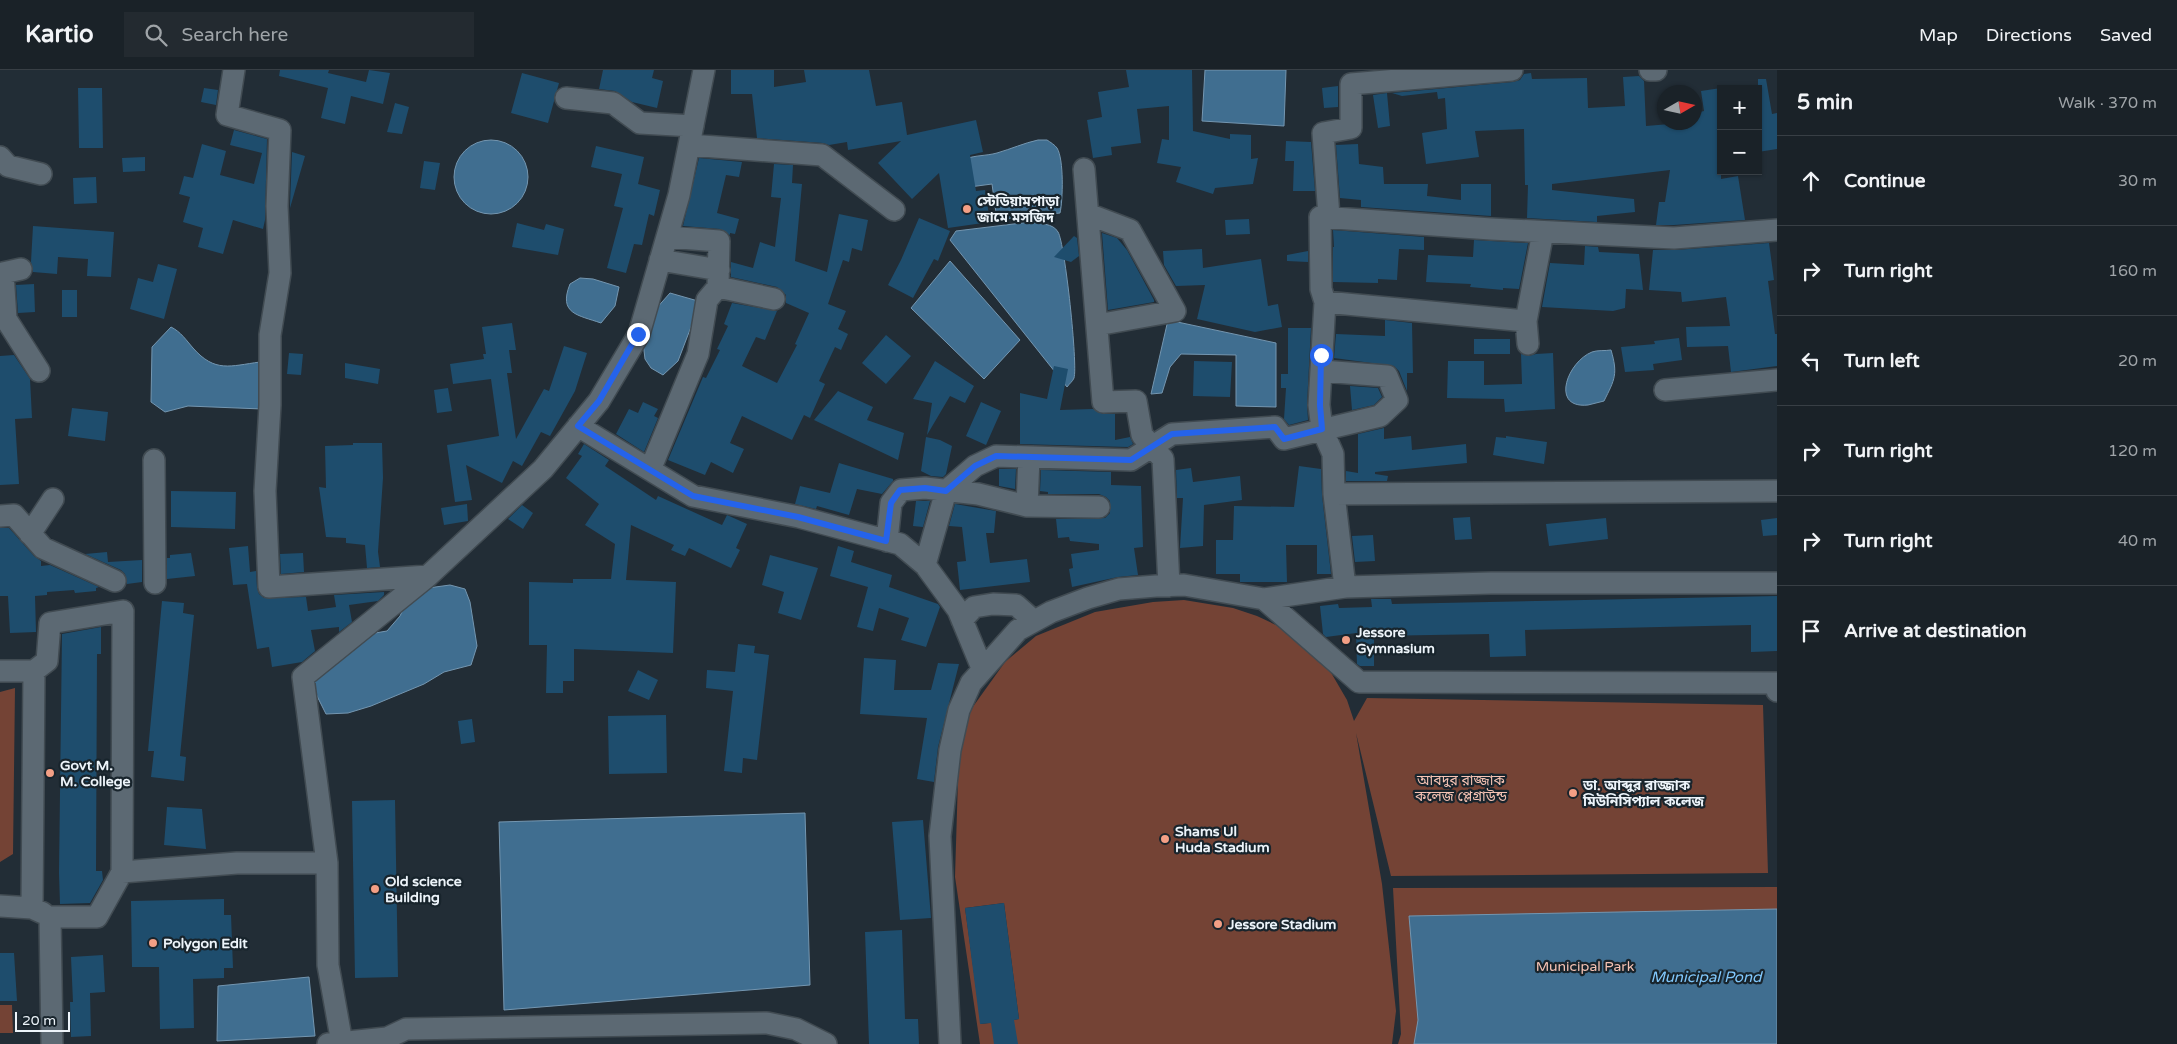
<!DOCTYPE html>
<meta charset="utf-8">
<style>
body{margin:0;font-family:"Varela Round","Noto Sans Bengali",sans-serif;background:#232a30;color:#f1f3f6}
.controls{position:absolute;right:15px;top:15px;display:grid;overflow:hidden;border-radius:0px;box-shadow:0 1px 4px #0004}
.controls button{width:45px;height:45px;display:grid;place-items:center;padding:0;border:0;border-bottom:1px solid #383f45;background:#1a2228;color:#f1f3f6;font:25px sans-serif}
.compass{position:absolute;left:1657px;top:15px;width:45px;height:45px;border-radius:50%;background:#1a2228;box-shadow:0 1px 4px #0004;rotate:81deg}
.scale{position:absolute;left:15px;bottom:12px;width:55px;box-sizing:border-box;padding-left:5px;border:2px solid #edf4fa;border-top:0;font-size:14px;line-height:18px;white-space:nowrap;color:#edf4fa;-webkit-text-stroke:4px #18242c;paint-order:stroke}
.stop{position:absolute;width:15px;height:15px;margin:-11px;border:4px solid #2563eb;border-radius:50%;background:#fff}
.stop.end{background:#2563eb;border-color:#fff;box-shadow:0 1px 5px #0008}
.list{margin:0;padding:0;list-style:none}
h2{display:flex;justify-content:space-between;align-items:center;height:65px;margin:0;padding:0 20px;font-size:21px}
h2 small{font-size:16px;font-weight:400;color:#9fa4a8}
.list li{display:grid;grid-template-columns:32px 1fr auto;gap:15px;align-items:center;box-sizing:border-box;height:90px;padding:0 20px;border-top:1px solid #383f45}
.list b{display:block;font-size:19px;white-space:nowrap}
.list em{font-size:16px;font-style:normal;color:#9fa4a8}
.icon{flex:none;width:28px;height:28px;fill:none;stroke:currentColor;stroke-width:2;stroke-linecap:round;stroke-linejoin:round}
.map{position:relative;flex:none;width:1777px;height:974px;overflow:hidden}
header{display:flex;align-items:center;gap:30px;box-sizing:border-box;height:70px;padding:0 25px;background:#1a2228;border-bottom:1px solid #383f45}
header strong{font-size:24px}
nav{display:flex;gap:28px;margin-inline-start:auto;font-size:18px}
.search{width:350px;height:45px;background:#232a30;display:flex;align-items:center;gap:12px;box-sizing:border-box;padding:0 18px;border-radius:0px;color:#9fa4a8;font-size:19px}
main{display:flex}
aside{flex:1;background:#1a2228}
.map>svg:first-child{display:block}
.green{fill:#744335;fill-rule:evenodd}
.water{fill:#406e90;stroke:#7496b0}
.building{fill:#1e4d6d}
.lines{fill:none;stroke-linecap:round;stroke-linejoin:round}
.street-casing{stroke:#414b52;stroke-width:24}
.street{stroke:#5c6973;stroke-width:21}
.route{stroke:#2563eb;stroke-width:6}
.poi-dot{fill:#f39f85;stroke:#18242c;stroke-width:2}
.labels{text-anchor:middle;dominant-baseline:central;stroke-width:4.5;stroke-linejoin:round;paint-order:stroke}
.poi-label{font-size:14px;font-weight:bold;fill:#edf4fa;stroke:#18242c;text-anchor:start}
.park-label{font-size:14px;fill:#f6c3b4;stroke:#18242c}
.water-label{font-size:15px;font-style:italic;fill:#81c8fc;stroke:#18242c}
</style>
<header>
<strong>Kartio</strong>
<div class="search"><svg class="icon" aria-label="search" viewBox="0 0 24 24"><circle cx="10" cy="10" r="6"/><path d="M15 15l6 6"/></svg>Search here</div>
<nav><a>Map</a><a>Directions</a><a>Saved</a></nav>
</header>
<main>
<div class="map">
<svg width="1777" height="974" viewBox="0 0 1777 974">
<rect width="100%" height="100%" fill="#222d36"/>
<!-- green -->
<path class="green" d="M1184 530 1233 538 1257 546 1293 563 1319 582 1347 630 1354 651 1367 628 1763 635 1768 803 1391 806 1356 663 1382 814 1396 941 1392 974H1018L994 971V974H980L955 807 959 676 967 645 1005 592 1036 566 1095 542 1153 532ZM1004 833 1019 949 981 954 965 838Z
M15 618 13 784 0 792V622Z
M1777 817V974H1398L1401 964 1393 818Z
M0 935H12L13 963H0Z"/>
<!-- water -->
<path class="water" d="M1205 0H1286L1284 56 1202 51Z
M454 107a37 37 0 1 1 74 0a37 37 0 1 1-74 0Z
M1038 70H1047C1050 72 1055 75 1057 78 1064 89 1063 130 1060 143L997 150 992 114 947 120 965 89C976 85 986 86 997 83 1011 79 1024 73 1038 70Z
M1030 152C1040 154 1053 153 1058 162 1065 173 1078 296 1074 308 1073 311 1069 314 1067 317L950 170 956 161Z
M950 191 1020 270 984 309 911 238Z
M580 208 593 209 619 217 615 236 601 253C578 245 558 244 570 214Z
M670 223 698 231 691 257 678 291 663 305 651 298 645 289 643 272 654 241Z
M1168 250 1276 273V337L1236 336V285L1181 284 1170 297 1162 323 1151 324Z
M171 257C181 262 186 270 193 278 215 303 230 296 260 292L262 339 188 336 165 342 151 332 152 277Z
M1611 280C1618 304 1615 309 1604 331 1599 332 1593 334 1588 335 1550 339 1567 292 1592 282 1597 280 1605 281 1611 280Z
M450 515 465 519 470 532 477 576 471 595 444 602 424 614 371 636 348 643 326 644 315 622 312 606 369 564 387 561 400 546 409 527 428 518Z
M805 743 810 915 504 940 499 752Z
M1777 839V974H1414L1418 950 1409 846Z
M309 907 315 966 217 971 218 916Z"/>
<!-- building -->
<path class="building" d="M280 0H329L328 3 366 12 369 0 390 3 383 34 351 26 345 54 321 48 328 18 279 6Z
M603 0H654L652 8 663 11 657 38 632 32 615 21 599 19Z
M731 0H774V17L806 12 804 0H869L876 36 902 32 907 65 976 50 983 82 970 85 976 121 985 120 990 152 948 158 939 103 912 129 878 93 901 71 848 80 847 72 829 75 823 73 757 68 752 24H731Z
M1126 0H1192L1193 61 1230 69V64L1251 65V89L1258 88 1253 114 1215 118 1213 124 1176 112 1181 97 1157 93 1162 69 1169 70V36L1137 39 1141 73 1111 77 1112 85 1093 88 1087 50 1102 47 1098 22 1129 17Z
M522 3 559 13 548 53 511 43Z
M1531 3 1532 9 1587 8 1588 38 1625 36 1623 7 1639 6 1644 11 1646 56 1694 52 1697 51 1696 43 1704 41 1701 21 1721 18V109L1738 106 1745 150 1674 155H1656L1659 132H1665L1670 100 1552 114V120L1634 129 1635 142 1597 146V152L1527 148 1528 115H1525L1524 59 1475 61 1479 87 1426 94 1422 63 1447 59 1445 28 1438 29 1437 22 1402 26 1392 23 1513 12 1520 10 1524 4Z
M1758 9H1766L1772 44 1777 43V79L1758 82Z
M1338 16V37L1324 38 1322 18Z
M78 18H102L103 78H79Z
M204 18 218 20 216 35 201 32Z
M1387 23 1390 56 1378 58 1373 25Z
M395 33 409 37 402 64 387 62Z
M234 60 267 69 265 150 263 159 233 150 223 184 198 177 203 158 183 152 190 127 179 124 184 106 193 108 202 74 226 81 220 105 254 114 262 83 230 75Z
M1286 71 1311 72 1315 121H1293L1294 91H1285Z
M1358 74 1359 94 1383 97 1384 114H1428L1427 126 1461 130V114H1491V146L1361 137V130L1340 128 1336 75Z
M596 76 644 87 638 114 660 120 654 146 649 144 642 175 634 174 626 203 607 198 623 138 614 136 622 104 591 97Z
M292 82 305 86 290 138V136Z
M145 87V101L123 102 122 88Z
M699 88 742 92 739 107 726 105 717 143 739 149 735 164 730 163V165L720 159 683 156Z
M424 91 440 93 435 120 420 118Z
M774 94 793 95 792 113 802 114 795 191 827 202 839 144 868 150 862 181 852 178 849 192 843 190 828 234 846 241 838 259 848 264 841 280 835 277 819 311 825 314 810 348 804 345 792 370 742 346 730 373 744 379 733 403 711 392 705 405 668 390 703 307 706 308 720 280 717 279 728 256 724 254 732 233 777 241 765 270 756 267 742 296 777 313 797 275 795 274 809 243 786 233V225L777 217 731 207V192L753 198 760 172 775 177 781 128 771 127Z
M96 107 97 133 74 134 73 108Z
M919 148 950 161 938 191 934 189 913 228 888 215 901 190Z
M1249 149 1250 164 1226 165 1225 150Z
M517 153 544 160 546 154 564 159 558 185 512 177Z
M33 156 114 162 111 207 87 206 88 189 58 187 57 204 33 202 31 192Z
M1333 160 1424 167V180L1399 179 1397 210 1378 209V213L1333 212V177H1334Z
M1102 163 1117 168 1127 180 1154 230V232L1108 240Z
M1074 166 1077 168 1079 186 1071 192 1054 187Z
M1474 170 1528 173 1519 219 1503 218V220L1470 217 1471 214 1426 212 1428 185 1473 187Z
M1769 173 1774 210 1768 211 1775 264H1777V296L1731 302 1728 276 1687 277 1686 257 1730 256 1726 227 1682 232 1681 222 1649 220 1653 180H1675Z
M1585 176 1598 177 1599 182 1639 184 1643 220 1626 219 1625 238 1613 241 1542 237 1550 193 1584 195Z
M1202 179 1203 198 1261 189 1268 236 1278 234 1282 257 1255 262 1197 249 1205 215 1176 216 1164 195 1163 181Z
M1308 181V192L1287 191V185Z
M158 194 177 199 164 249 130 239 138 208 153 212Z
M34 214 35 242 18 243 16 215Z
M62 220H77V247H62Z
M1385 250 1412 253 1413 303H1407V321L1399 301 1394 296 1334 288 1336 264 1385 266Z
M512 253 516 280H509L512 303H507L516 369 544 319 549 321 564 276 587 283 575 321 550 366 541 362 522 396 513 391 502 413 466 395 472 430 455 432 447 375 499 366 491 309 453 314 450 294 484 289 483 284H486L482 257Z
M1288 258H1311L1307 334 1308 350 1289 355 1284 349 1286 318H1281V304H1288Z
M886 265 911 286 886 314 862 293Z
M1679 268 1682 290 1653 294 1654 300 1625 302 1621 277 1655 274 1654 271Z
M1474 269H1510V284H1474Z
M289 283 303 284 301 305 287 304Z
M1553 283 1555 339 1505 342 1504 329 1447 328 1448 291H1484V315L1522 314 1521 284 1529 286 1536 284Z
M14 285 30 309 32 348 15 349 19 414 0 415V286Z
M935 291 974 316 965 333 950 326 927 365 932 333 913 329Z
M1194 291 1232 292 1230 327 1193 326Z
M345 293 380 299 378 314 345 308Z
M1054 296 1068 299 1060 340 1093 339 1103 344H1115V370L1130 367 1133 374 1128 377 1020 374V323L1047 329Z
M1350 316 1378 318 1382 327 1374 335 1352 340Z
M448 318 452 341 437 343 434 320Z
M838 321 873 337 867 350 904 363 898 390 814 350Z
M643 332 658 339 654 346 658 348 644 382 616 364 629 339 638 343Z
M981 332 1001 341 986 375 966 366Z
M72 338 108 342 105 371 68 366Z
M1384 358V369L1411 366 1412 380 1466 374 1467 393 1375 402V404L1388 406 1387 411H1346V401L1358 403V364Z
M1506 366 1547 372 1544 394 1493 385 1496 367 1506 368Z
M926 367 940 370 952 376 946 404 943 407 931 406 921 401Z
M353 373H382L383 408 378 482 380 497 367 498 365 475 346 473V468L326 467 319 417 326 418 325 376 353 375Z
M584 374 609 390 605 396 656 430 658 426 722 455 727 445 747 454 736 478 740 480 731 498 689 478 685 486 671 480 674 475 631 455 626 510 676 512 673 583 574 579V611H563V623H546L547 575H529V512L573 513V509H611L615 474 585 455 599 434 566 408 582 386 578 384Z
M839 393 893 409V411L882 424 857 419 849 445 817 436 816 439 795 434 800 416 830 423Z
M1299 396 1321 399 1322 425 1331 504H1317V475H1286L1287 512H1240V504H1216V470H1233L1234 436 1294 437Z
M1191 398 1193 412 1240 406 1242 430 1204 435 1203 476 1180 478 1183 428H1177L1176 400Z
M999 399H1016L1015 419 999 416Z
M1041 400 1111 402V415L1141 416 1143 477 1134 478 1138 505 1118 507 1072 517 1069 499 1073 498 1071 484 1099 480V474L1070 471 1069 467 1058 468 1056 449 1105 448 1110 443V431L1106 427 1099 424H1048V422L1040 421Z
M171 421 236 422 235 459 171 457Z
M916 431H930L923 457 913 456Z
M467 434 468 451 444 455 441 438Z
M955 434 996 441 994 463H986L990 493 1027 489 1030 512 960 520 957 492 966 491 962 457 949 456Z
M522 435 533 443 523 459 508 449Z
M1470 447 1472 469 1455 470 1453 448Z
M1606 448 1608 469 1549 476 1546 454Z
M1777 448V465L1763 466 1761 450Z
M0 458H9L34 486 41 491V496L50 495 99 517 96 518V521L75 523 74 520 47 522V525L35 526 36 562 10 563 8 526H0Z
M1373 465 1375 491 1355 492 1352 466Z
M248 476 250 502 256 501 257 518 259 524 264 528 306 527 308 541 336 537 334 525 384 522V525L378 531 349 535 352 552 339 562V557L311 560 315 581 302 592 272 597 269 577 257 579 247 514 233 515 229 478Z
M838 476 854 481 851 492 892 505 889 517 938 534 940 537 926 577 901 570 909 548 879 538 873 561 857 557 868 517 830 506Z
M107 482 108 492 142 490V512L127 514 125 504 121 500 85 484Z
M191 483 195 506 167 509V488H170V485Z
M303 483 304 502 281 504 280 484Z
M770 485 818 498 801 550 778 543 784 522 762 515Z
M1777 526V581L1751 582V555L1525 560 1526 586 1490 587 1489 564 1374 566V596H1360L1357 594 1356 563 1326 567 1323 564 1320 536 1338 534 1339 538 1372 537 1371 529H1391L1392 534Z
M162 531 184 533 183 543 194 545 180 686 186 687 184 711 151 707 154 681H148Z
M101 557V584H97L96 801H102L103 810 90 833 60 834 59 803 62 564Z
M738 574 755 576 754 583 769 585 757 690 743 688 742 703 724 701 733 621 706 618 707 600 735 602Z
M864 588 896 590 894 620H931L938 593 959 594 938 677 934 712 917 709 927 648 860 644Z
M638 600 658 610 649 630 628 621Z
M666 645 667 703 609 704 608 646Z
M472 649 475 672 461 674 458 651Z
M395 730 398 907 355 908 352 731Z
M167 737 202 739 206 779 164 775Z
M923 750 931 848 900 850 892 752Z
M224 829V845H231L233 898H224V908L193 909 194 958 160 959 159 897H132L131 831Z
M1004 833 1019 949 1014 950 1018 974H994L991 953 980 954 965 838Z
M902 860 905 949H918L919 974H869L865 862Z
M0 883H14L17 931H0Z
M103 885 105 922 90 923 91 966 71 967 70 932H73L71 887Z"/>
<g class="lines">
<defs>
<path id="street" d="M234 0 227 45 280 60 277 136 280 203 270 265V335L265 421 269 517 428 506
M1650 0H1656
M566 28 613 33 640 53 693 56
M689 75 822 85 894 140
M0 87 8 96 41 104
M1084 99 1103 332 1136 331 1142 365 1163 389 1169 516
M1088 144 1130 160 1175 241 1097 255
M1329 147 1323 63 1351 58V14L1512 0
M667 167 719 171 718 217
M660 190 719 200
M1325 232 1526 251 1543 162
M0 249H6L3 203 21 199
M6 249 39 301
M1526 251 1528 274
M1665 320 1777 310
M578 356 693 426 799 447 900 474 925 495 958 540 982 598
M154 390 155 513
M650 400 698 284 707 230 718 217 774 229
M1334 424 1777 421
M1027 436 1029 387
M0 446 14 445 43 478 115 511
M30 464 53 429
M887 471 891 433 901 420 925 418 978 424 1027 436 1099 437
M925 495 946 421 975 396 996 386 1131 390 1172 364 1275 357 1284 369 1380 346 1397 330 1387 306 1322 301
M1345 517 1334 424 1333 384 1322 359 1319 335 1325 232 1321 219 1320 147 1491 159 1674 168 1777 160
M1264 529 1359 612 1776 613 1777 621
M962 550 974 537 993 534 1016 535 1034 551
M0 601H34
M0 836 32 838 43 843
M32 838 34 601 47 591 50 553 123 541 122 802 237 793H327
M342 973 328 895 327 793 303 607 428 506 543 399 599 331 639 264 679 125 704 0
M52 974 50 847H97L122 802
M328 974 387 968 406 959 767 953 796 959 826 974
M950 974 940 766 950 680 959 640 971 613 1018 560 1051 542 1088 528 1119 519 1156 516 1184 515 1264 529 1345 517 1491 513H1777"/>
</defs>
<!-- street casing -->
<use href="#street" class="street-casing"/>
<!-- street -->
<use href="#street" class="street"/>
</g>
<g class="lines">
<!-- route -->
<path class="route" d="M638 264 599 331 578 356 693 426 798 447 886 471 891 433 900 420 925 418 946 421 975 396 996 386 1131 390 1172 364 1275 357 1284 369 1322 359 1320 335 1321 285"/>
</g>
<!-- markers -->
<g class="poi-dot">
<circle cx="967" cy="139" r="5"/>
<circle cx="1346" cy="570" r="5"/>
<circle cx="50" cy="703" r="5"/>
<circle cx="1573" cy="723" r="5"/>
<circle cx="1165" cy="769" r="5"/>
<circle cx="375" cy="819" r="5"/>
<circle cx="1218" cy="854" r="5"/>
<circle cx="153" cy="873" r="5"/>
</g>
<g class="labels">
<!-- poi labels -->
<g class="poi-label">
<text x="977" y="131">স্টেডিয়ামপাড়া<tspan x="977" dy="16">জামে মসজিদ</tspan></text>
<text x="1356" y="562">Jessore<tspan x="1356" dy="16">Gymnasium</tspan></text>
<text x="60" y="695">Govt M.<tspan x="60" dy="16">M. College</tspan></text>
<text x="1583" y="715">ডা. আব্দুর রাজ্জাক<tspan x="1583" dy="16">মিউনিসিপ্যাল কলেজ</tspan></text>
<text x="1175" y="761">Shams Ul<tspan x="1175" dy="16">Huda Stadium</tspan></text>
<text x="385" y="811">Old science<tspan x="385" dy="16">Building</tspan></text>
<text x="1228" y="854">Jessore Stadium</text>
<text x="163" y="873">Polygon Edit</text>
</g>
<!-- park labels -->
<g class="park-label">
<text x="1461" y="710">আবদুর রাজ্জাক<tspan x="1461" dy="16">কলেজ প্লেগ্রাউন্ড</tspan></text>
<text x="1585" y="896">Municipal Park</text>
</g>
<!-- water labels -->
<g class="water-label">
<text x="1706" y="907">Municipal Pond</text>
</g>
</g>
</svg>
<div class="controls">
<button>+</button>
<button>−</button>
</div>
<svg class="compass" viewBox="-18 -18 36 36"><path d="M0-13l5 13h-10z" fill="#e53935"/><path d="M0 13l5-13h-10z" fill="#9fa4a8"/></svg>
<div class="scale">20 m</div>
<div class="stop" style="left:1321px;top:285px"></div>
<div class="stop end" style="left:638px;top:264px"></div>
</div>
<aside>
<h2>5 min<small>Walk · 370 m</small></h2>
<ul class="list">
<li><svg class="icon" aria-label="ahead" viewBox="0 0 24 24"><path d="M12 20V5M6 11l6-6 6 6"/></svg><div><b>Continue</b></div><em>30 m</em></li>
<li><svg class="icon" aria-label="right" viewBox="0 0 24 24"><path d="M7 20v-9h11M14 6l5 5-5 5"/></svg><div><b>Turn right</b></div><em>160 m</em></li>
<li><svg class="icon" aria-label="left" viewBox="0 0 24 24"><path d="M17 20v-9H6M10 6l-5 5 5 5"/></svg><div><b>Turn left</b></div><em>20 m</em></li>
<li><svg class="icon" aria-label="right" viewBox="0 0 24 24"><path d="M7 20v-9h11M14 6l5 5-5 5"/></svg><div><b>Turn right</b></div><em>120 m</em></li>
<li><svg class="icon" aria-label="right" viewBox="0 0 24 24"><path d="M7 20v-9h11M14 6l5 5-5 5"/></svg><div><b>Turn right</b></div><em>40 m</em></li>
<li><svg class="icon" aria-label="arrive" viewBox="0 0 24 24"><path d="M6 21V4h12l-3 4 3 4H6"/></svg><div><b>Arrive at destination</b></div></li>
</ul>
</aside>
</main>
